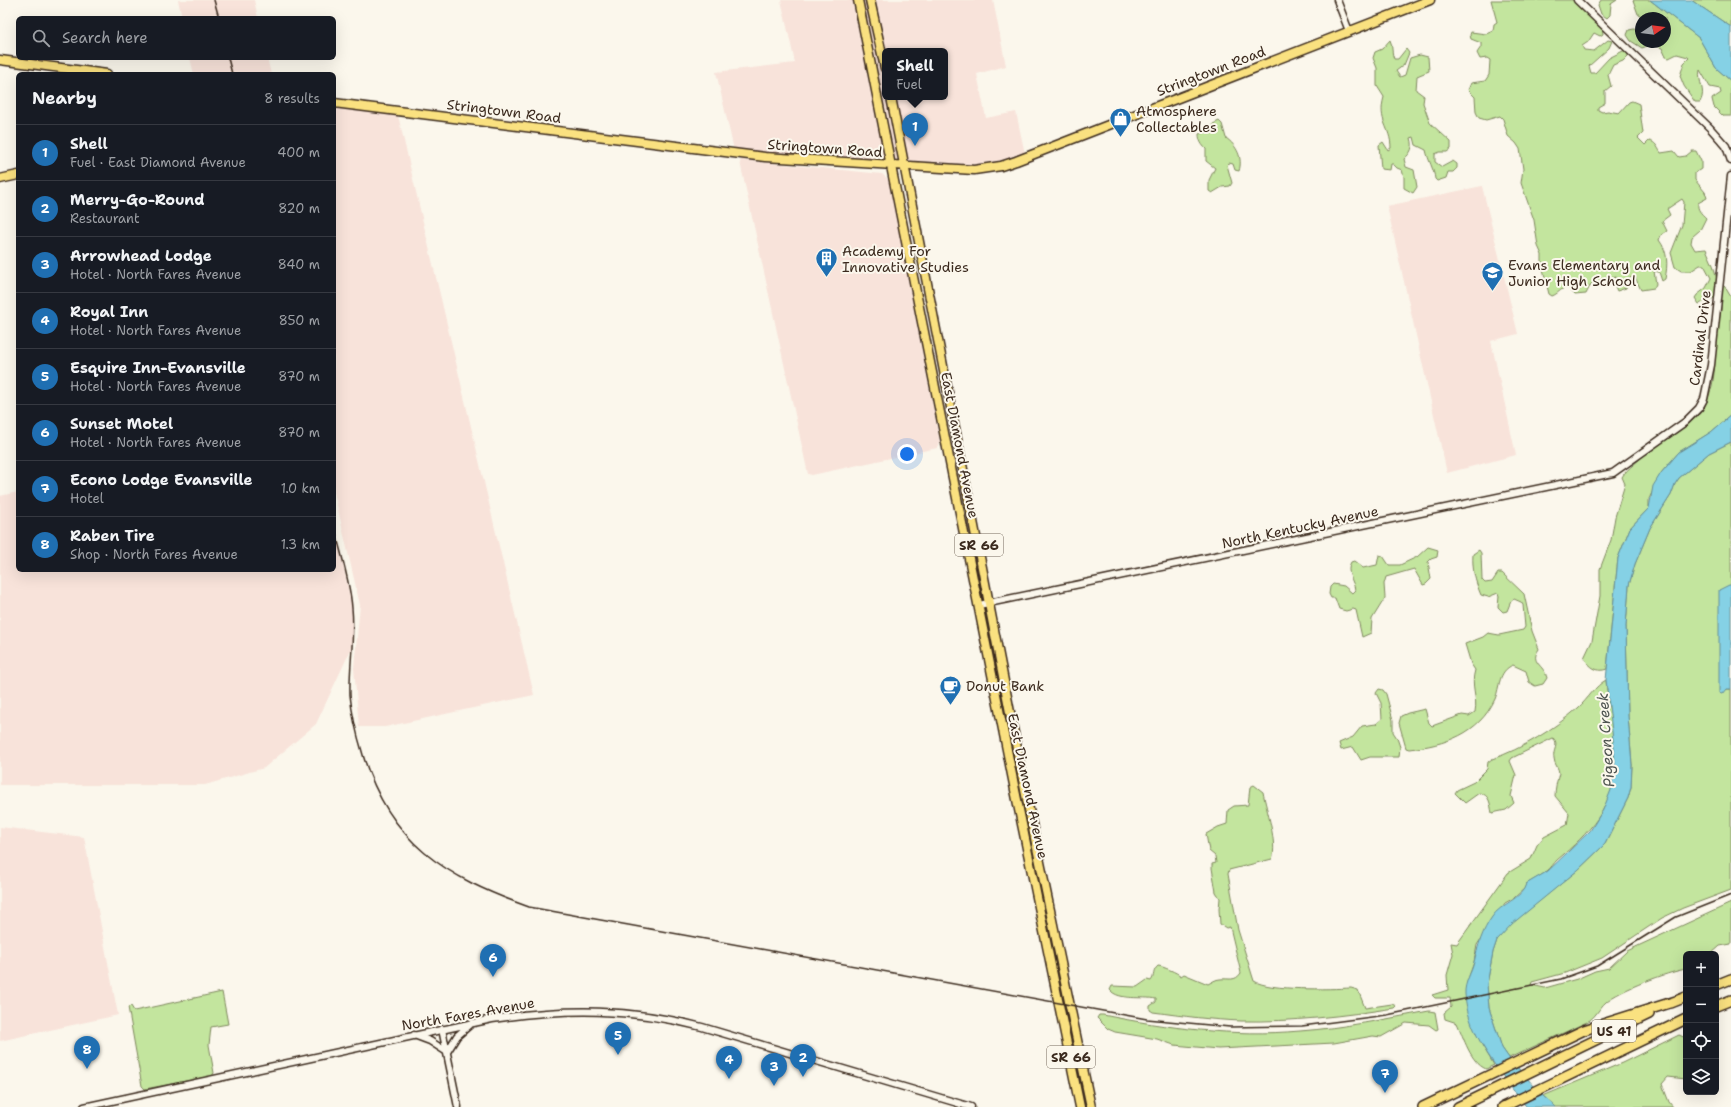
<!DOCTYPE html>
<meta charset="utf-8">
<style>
body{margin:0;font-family:"Shantell Sans",sans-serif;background:#242831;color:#f1f3f6}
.controls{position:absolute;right:12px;bottom:12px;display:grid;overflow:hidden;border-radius:6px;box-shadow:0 4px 16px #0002}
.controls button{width:36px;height:36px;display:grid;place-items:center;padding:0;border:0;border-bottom:1px solid #363941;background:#171b24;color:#f1f3f6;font:20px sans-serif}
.compass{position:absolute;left:1635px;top:12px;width:36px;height:36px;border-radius:50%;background:#171b24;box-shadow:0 4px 16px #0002;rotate:77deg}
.you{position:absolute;left:907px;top:454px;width:14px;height:14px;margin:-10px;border:3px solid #fff;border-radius:50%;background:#1a73e8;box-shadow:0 0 0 6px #1a73e833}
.badge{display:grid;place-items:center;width:26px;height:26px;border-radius:50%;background:#1f6fb2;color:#fff;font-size:13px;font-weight:700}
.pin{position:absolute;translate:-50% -33px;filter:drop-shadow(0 1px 2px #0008)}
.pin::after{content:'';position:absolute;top:21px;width:14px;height:12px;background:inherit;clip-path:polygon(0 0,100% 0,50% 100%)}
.popup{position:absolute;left:882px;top:48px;width:66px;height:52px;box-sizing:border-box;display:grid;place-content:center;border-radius:6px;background:#171b24;filter:drop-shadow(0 1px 3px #0005);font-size:13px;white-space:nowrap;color:#9ea1a6}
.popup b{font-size:15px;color:#f1f3f6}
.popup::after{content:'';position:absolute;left:50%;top:100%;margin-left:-8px;border:8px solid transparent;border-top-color:#171b24}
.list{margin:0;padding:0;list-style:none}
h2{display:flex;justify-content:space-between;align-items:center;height:52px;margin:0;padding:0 16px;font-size:17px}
h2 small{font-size:13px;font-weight:400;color:#9ea1a6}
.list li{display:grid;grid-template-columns:26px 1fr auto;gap:12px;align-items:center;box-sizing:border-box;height:56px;padding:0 16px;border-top:1px solid #363941}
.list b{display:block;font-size:15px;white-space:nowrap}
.list p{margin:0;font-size:13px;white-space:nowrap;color:#9ea1a6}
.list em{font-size:13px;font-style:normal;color:#9ea1a6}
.icon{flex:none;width:22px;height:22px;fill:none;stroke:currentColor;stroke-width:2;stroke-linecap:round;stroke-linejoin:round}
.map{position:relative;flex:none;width:1731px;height:1107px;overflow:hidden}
.search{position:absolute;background:#171b24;box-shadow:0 4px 16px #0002;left:16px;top:16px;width:320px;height:44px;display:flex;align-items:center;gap:10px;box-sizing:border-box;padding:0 14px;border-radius:6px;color:#9ea1a6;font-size:15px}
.panel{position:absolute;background:#171b24;box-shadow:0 4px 16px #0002;left:16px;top:72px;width:320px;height:500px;border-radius:6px}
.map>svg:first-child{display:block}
.built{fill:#f8e3da;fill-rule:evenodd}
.green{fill:#c3e59e;stroke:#7f885e}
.water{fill:#85d1e5;stroke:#678e95}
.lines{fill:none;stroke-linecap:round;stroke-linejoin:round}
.minor-casing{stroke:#3b2a1e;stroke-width:9}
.major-casing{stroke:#3b2a1e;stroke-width:11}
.highway-casing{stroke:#3b2a1e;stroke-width:12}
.minor{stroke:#fbf7ec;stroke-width:6}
.major{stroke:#fae180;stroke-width:8}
.highway{stroke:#fae180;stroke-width:9}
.rail{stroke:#3b2a1e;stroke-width:1.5}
.labels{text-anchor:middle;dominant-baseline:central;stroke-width:4;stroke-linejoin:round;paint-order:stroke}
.shield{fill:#fbf7ec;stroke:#75685c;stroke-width:1}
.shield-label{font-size:13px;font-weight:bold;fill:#3b2a1e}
.street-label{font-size:14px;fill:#3b2a1e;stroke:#fbf7ec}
.poi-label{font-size:14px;fill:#3b2a1e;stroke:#fbf7ec;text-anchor:start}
.water-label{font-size:15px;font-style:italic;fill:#4e5450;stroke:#fbf7ec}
</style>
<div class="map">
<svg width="1731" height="1107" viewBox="0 0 1731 1107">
<rect width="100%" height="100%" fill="#fbf7ec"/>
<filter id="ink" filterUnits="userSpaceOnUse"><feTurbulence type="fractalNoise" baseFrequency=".025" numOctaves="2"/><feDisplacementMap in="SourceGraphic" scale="8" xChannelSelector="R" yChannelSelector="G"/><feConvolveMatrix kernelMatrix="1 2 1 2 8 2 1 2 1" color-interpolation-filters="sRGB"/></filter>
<g filter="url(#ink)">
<!-- built -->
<path class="built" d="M178 0H254L258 18H182Z
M781 0H993L1006 66 977 74 986 118 1016 112 1025 154 1000 164 972 168 734 150 716 72 795 63ZM885 51H945V97H885Z
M190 58H267L271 74H194Z
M334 103 397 111 534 695 385 727H359L354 668 360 605 334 492Z
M741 160 882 174 889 180 940 442 937 448 812 475 808 474 740 162Z
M1482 186 1518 334 1491 341 1516 455 1447 473 1387 206Z
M18 492V570H334V521L352 606V647L316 724 264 768 205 785H0V496Z
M0 827 84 837 118 1015 0 1041Z"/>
<!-- green -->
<path class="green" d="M1491 0H1573L1598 25 1602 26 1603 34 1600 36 1594 33 1588 42 1582 46 1584 50 1594 51 1608 40 1612 41 1609 48 1589 66 1591 73H1595L1609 58 1625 50 1628 52V56L1623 61 1613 65 1608 75 1611 86 1605 91V103L1598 107V110L1602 112 1608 111 1619 113 1629 102 1632 101 1639 104 1643 133 1638 138 1645 145 1649 141C1656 142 1657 147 1661 153L1674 151 1679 157 1686 156 1692 151H1696L1701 161V169L1695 173V180L1705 192 1707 198 1698 203C1697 210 1701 213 1706 218L1700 230 1692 237 1691 243 1695 250 1706 249 1713 265 1717 279 1725 287 1731 297V415L1711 432 1679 452 1661 473 1649 499V508L1630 528 1618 558 1607 669C1597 673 1590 667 1584 658L1592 641 1600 596V569L1611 540 1615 517 1625 484 1622 477C1628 467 1639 462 1645 453 1660 444 1698 421 1705 406 1708 400 1710 392 1712 386 1716 369 1714 349 1717 331 1718 321 1725 305 1718 296L1699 304 1695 298 1697 295 1706 288 1711 278 1704 265H1700L1691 271H1681L1675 267 1671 253 1682 225 1684 202 1682 199 1667 209 1670 215 1662 221 1667 231 1661 235 1659 240C1668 252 1668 264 1665 279L1662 281 1659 272 1654 271 1656 284 1654 288 1641 290 1635 277 1628 278 1626 288 1617 291 1613 282 1616 277 1591 284 1586 294 1575 295 1567 287C1560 289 1558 294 1552 296L1549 294 1542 266V255L1538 246 1534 220 1521 183 1523 169 1520 149 1516 143 1508 136 1503 119 1500 116 1486 120 1479 118 1476 112 1475 97 1468 90 1471 83 1485 81 1489 75 1490 60 1487 58 1480 59 1477 53 1481 47V43L1471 39 1470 35 1471 32 1486 34 1493 31 1494 24 1497 22Z
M1601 0H1617L1611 4 1610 15 1607 18 1601 14 1598 5Z
M1633 0H1650L1699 38 1716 68 1731 81V116H1723L1714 107 1712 99 1721 93 1720 89 1710 87 1700 70C1697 82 1707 90 1700 102H1695L1684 86 1680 76 1684 63 1689 58 1688 57 1677 54 1669 58 1666 57 1662 48 1652 44 1642 48 1631 41 1627 35 1629 30 1634 29 1641 31V42H1665V18H1645L1638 14Z
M1691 0H1731V27Z
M1390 40C1393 45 1391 53 1394 59H1398L1406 49 1409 53 1404 65 1396 71 1400 77 1405 75 1410 58 1420 55 1428 57 1429 71 1417 76 1416 90 1424 96 1423 103 1430 123 1451 142V149L1447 152H1440L1435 154V162L1442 167 1453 161 1457 164V168L1453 172H1448L1446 178 1437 181 1435 179C1434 169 1428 160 1426 150L1416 145 1414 137 1411 138C1414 147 1411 153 1404 159L1406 167 1414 170 1417 187 1413 193 1404 188V177L1402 170 1397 168 1393 164H1391L1390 170 1381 169 1379 145 1383 142 1388 150 1391 148C1391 127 1377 122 1384 97L1377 86V68L1373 58 1375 52 1382 49Z
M1219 121 1222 124 1226 138C1237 146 1243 158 1239 171L1235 170 1233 164 1229 163 1227 165 1232 183 1230 186 1222 187 1212 193 1209 191V180L1215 168 1206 161V149C1202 145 1199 141 1199 134L1210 130 1213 124Z
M1731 442V585L1725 588 1726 689H1731V890L1683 908 1662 918 1602 958 1565 973 1532 982 1531 985 1545 988 1577 979 1595 971 1609 968 1627 951 1731 903V944L1720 946 1711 954H1686V969C1668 972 1619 990 1606 1002 1599 1008 1596 1017 1587 1022L1509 1058 1502 1048 1489 1008 1487 984 1493 952 1497 940 1511 924 1578 870 1605 844 1628 798 1631 787 1632 765 1628 716 1626 626 1629 585 1635 564 1650 528 1671 495 1675 484 1679 478 1709 453Z
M1428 547 1438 550 1437 557 1431 559 1428 562 1431 579 1426 584 1423 585 1414 569 1386 577 1384 584 1385 598 1372 619 1371 633 1362 637 1356 610 1353 609 1346 611 1339 609 1335 598H1331L1329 594 1330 587 1333 584 1344 586 1352 593 1355 590C1354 581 1345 572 1351 562L1354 561 1363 568 1377 565 1379 555 1383 556 1389 565H1400L1417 557Z
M1479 550 1481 553 1482 580 1485 583 1492 582 1498 573H1502L1524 594 1532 631 1539 649C1529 663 1544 664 1547 678L1543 684 1535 686 1529 682 1526 671 1513 665C1498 671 1500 687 1495 699 1479 734 1445 745 1409 749L1406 748 1399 723 1401 716 1408 713 1425 709 1429 723 1432 726 1462 715 1469 716 1475 712C1478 696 1470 686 1475 670L1471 664 1465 644 1483 637 1488 633 1499 635 1523 630 1525 627 1523 605 1521 602 1514 599 1511 601 1507 611 1503 612 1498 607 1499 596 1498 593 1488 597 1481 595C1475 581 1472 569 1473 554Z
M1606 680C1608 707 1615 734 1615 762 1615 807 1589 833 1557 860 1554 863 1551 868 1547 871 1541 876 1533 880 1526 884L1525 888 1514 898 1505 903 1477 945 1474 962 1467 982 1473 1025 1482 1045 1494 1065 1486 1069C1470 1062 1464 1038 1457 1023L1445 1019 1444 1013 1451 1007 1450 998H1435L1432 995 1448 990 1447 975 1453 954 1451 943 1457 944 1508 873 1531 859 1537 845 1544 837 1567 825 1569 813 1555 796C1555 788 1557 781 1559 773 1559 768 1554 764 1554 758 1552 751 1560 744 1553 738L1512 758 1510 761 1516 775 1511 796 1514 803 1506 810 1492 813C1490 804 1490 794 1479 793L1465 803 1455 793 1457 790 1474 782 1487 769 1488 762 1492 759C1522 749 1554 729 1578 708 1588 699 1595 686 1606 680Z
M1379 689 1383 690 1386 694 1393 720V732L1397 738 1400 747 1399 757H1370L1361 760 1353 747 1341 750 1339 743 1353 737 1362 726 1376 724 1382 719 1381 703 1376 693Z
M1254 785 1263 792C1266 809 1278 843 1272 859L1229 870 1228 874 1238 930 1254 981C1270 991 1330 989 1351 988L1358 990 1365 1008 1392 1004 1396 1006 1394 1008C1344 1016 1292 1022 1241 1021 1212 1020 1183 1016 1153 1012L1150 1010V1006L1156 1002V999C1143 996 1119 1001 1110 990L1112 986 1137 987 1147 980 1151 981C1155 976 1152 971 1158 966 1162 966 1178 973 1181 976L1184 974 1208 984C1212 982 1216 979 1220 979 1229 978 1235 982 1241 973L1230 927 1226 928 1220 924 1219 909 1220 898 1216 892 1212 868V864L1216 863 1215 856 1209 851 1206 834 1218 827 1227 824 1228 810 1234 806 1248 805 1250 787Z
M222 992 228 1024 211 1027 209 1045 214 1073 212 1076 145 1089 142 1086 128 1007 131 1006 134 1011Z
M1429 1011 1435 1012 1438 1029 1436 1030 1429 1025 1406 1023 1381 1037 1373 1036 1334 1043 1218 1049 1174 1045 1157 1039 1115 1032 1108 1029 1097 1018 1099 1015H1103C1167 1028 1234 1037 1300 1031 1343 1028 1386 1019 1429 1011Z
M1679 1035 1686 1038V1079L1668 1077 1662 1084 1669 1102 1673 1107H1556L1543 1096 1622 1063Z"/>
<!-- water -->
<path class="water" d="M1650 0H1691L1731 27V81L1716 68 1699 38Z
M1731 415V442L1709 453 1679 478 1675 484 1671 495 1650 528 1635 564 1629 585 1626 626 1628 716 1632 765 1631 787 1628 798 1605 844 1578 870 1512 924 1497 940 1493 952 1487 984 1489 1008 1502 1048 1509 1058 1543 1096 1556 1107H1527C1520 1100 1514 1091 1508 1083 1489 1057 1467 1028 1465 994 1464 983 1472 972 1474 962 1478 946 1482 931 1492 917 1500 904 1522 899 1526 884L1548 871 1590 831 1603 810 1611 790 1615 764 1614 748 1606 680 1618 558 1630 528 1649 508 1653 486 1661 473 1679 452 1711 432Z
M1729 585H1731V689H1726L1722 694 1719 693V590Z"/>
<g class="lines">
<defs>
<path id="minor" d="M1337 0 1349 31
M1577 0 1710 128 1726 146 1731 161
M979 605 1613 473 1685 422 1699 408 1704 399 1711 365 1731 176
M442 1029 458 1107
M414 1035 430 1041 447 1052 457 1036 472 1023
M84 1107 492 1019C567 1008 629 1008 702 1027L971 1107"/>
<path id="major" d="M858 0 1015 790 1080 1107
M870 0 885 68
M0 60 107 74
M891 97 1026 795 1091 1107
M334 103 765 157 974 170 1001 166 1016 161 1430 0
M0 179 18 175"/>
<path id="highway" d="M1716 985 1731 979
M1671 1003 1686 997
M1716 1006 1731 1000
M1423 1107 1584 1030 1676 1001
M1458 1107 1649 1014
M1503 1107 1686 1019"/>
</defs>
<!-- minor casing -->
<use href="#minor" class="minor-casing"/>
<!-- major casing -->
<use href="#major" class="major-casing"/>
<!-- highway casing -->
<use href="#highway" class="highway-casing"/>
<!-- minor -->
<use href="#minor" class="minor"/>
<!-- major -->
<use href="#major" class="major"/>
<!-- highway -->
<use href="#highway" class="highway"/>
<!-- rail -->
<path class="rail" d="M214 0 219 18
M228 58 232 74
M334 525C340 552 350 580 352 608 355 637 349 666 350 695 352 716 357 735 363 755 390 843 445 877 529 907L1147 1019 1230 1027 1302 1026 1387 1015 1561 979 1597 966 1676 917 1731 895"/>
</g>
</g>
<!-- icons -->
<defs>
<symbol id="shop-pin" viewBox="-11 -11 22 30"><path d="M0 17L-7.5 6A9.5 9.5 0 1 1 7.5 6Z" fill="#1f6fb2" stroke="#fbf7ec"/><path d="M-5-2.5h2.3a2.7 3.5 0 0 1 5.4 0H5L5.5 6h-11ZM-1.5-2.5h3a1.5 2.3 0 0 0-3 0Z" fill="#fff"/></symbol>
<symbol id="building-pin" viewBox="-11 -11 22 30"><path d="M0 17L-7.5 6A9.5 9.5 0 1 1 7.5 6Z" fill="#1f6fb2" stroke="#fbf7ec"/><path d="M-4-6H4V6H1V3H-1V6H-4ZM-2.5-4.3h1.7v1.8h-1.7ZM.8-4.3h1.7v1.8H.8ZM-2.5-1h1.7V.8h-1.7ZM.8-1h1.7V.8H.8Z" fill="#fff"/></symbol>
<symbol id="school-pin" viewBox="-11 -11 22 30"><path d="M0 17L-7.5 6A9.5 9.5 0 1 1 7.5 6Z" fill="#1f6fb2" stroke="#fbf7ec"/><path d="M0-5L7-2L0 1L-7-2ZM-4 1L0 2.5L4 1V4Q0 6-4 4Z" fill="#fff"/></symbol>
<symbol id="cafe-pin" viewBox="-11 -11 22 30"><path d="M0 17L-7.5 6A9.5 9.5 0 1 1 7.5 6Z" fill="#1f6fb2" stroke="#fbf7ec"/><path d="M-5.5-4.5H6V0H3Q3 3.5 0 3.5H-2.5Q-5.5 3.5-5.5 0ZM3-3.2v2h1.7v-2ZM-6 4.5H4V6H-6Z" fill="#fff"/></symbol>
</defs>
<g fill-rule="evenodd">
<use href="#shop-pin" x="1108" y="106" width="25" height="34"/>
<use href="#building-pin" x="814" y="246" width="25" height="34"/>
<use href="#school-pin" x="1480" y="260" width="25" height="34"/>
<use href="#cafe-pin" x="938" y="674" width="25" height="34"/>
</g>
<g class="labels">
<!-- shield labels -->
<g class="shield">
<rect x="955" y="534" width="48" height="22" rx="3"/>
<rect x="1592" y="1020" width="44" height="22" rx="3"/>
<rect x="1047" y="1046" width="48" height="22" rx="3"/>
</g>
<g class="shield-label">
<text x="979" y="545">SR 66</text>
<text x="1614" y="1031">US 41</text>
<text x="1071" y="1057">SR 66</text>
</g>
<!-- street labels -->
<g class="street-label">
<text transform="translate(1211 71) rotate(-21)">Stringtown Road</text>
<text transform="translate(504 111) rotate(7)">Stringtown Road</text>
<text transform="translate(825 148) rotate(4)">Stringtown Road</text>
<text transform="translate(1700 338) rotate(-83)">Cardinal Drive</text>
<text transform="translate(960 445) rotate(79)">East Diamond Avenue</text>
<text transform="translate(1300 527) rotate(-12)">North Kentucky Avenue</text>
<text transform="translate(1028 786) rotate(78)">East Diamond Avenue</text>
<text transform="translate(468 1014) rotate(-10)">North Fares Avenue</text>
</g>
<!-- poi labels -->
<g class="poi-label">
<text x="1136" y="111">Atmosphere<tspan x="1136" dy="16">Collectables</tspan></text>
<text x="842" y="251">Academy For<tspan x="842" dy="16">Innovative Studies</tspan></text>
<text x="1508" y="265">Evans Elementary and<tspan x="1508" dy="16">Junior High School</tspan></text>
<text x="966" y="686">Donut Bank</text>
</g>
<!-- water labels -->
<g class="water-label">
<text transform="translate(1606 740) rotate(-94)">Pigeon Creek</text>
</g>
</g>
</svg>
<div class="controls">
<button>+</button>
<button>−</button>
<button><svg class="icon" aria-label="locate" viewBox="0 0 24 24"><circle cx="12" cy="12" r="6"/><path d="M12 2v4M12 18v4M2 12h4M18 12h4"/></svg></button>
<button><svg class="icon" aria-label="layers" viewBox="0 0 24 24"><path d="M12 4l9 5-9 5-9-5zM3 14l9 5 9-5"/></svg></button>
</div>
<svg class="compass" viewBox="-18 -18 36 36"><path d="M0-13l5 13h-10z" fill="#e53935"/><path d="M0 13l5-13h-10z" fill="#9ea1a6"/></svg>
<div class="you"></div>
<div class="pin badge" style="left:915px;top:146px">1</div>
<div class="popup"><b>Shell</b>Fuel</div>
<div class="pin badge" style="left:803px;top:1077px">2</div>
<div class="pin badge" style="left:774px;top:1086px">3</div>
<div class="pin badge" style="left:729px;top:1079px">4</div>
<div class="pin badge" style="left:618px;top:1055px">5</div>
<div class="pin badge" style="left:493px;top:977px">6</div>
<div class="pin badge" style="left:1385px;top:1093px">7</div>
<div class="pin badge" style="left:87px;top:1069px">8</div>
<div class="search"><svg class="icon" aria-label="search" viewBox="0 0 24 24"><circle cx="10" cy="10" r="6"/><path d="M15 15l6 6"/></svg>Search here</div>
<section class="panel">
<h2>Nearby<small>8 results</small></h2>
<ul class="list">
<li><span class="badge">1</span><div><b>Shell</b><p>Fuel · East Diamond Avenue</p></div><em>400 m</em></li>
<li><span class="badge">2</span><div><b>Merry-Go-Round</b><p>Restaurant</p></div><em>820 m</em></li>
<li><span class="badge">3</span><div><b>Arrowhead Lodge</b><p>Hotel · North Fares Avenue</p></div><em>840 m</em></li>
<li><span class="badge">4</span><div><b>Royal Inn</b><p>Hotel · North Fares Avenue</p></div><em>850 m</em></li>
<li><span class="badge">5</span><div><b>Esquire Inn-Evansville</b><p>Hotel · North Fares Avenue</p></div><em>870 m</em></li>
<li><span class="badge">6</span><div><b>Sunset Motel</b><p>Hotel · North Fares Avenue</p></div><em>870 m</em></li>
<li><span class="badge">7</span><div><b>Econo Lodge Evansville</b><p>Hotel</p></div><em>1.0 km</em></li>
<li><span class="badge">8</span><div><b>Raben Tire</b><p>Shop · North Fares Avenue</p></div><em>1.3 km</em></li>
</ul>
</section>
</div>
